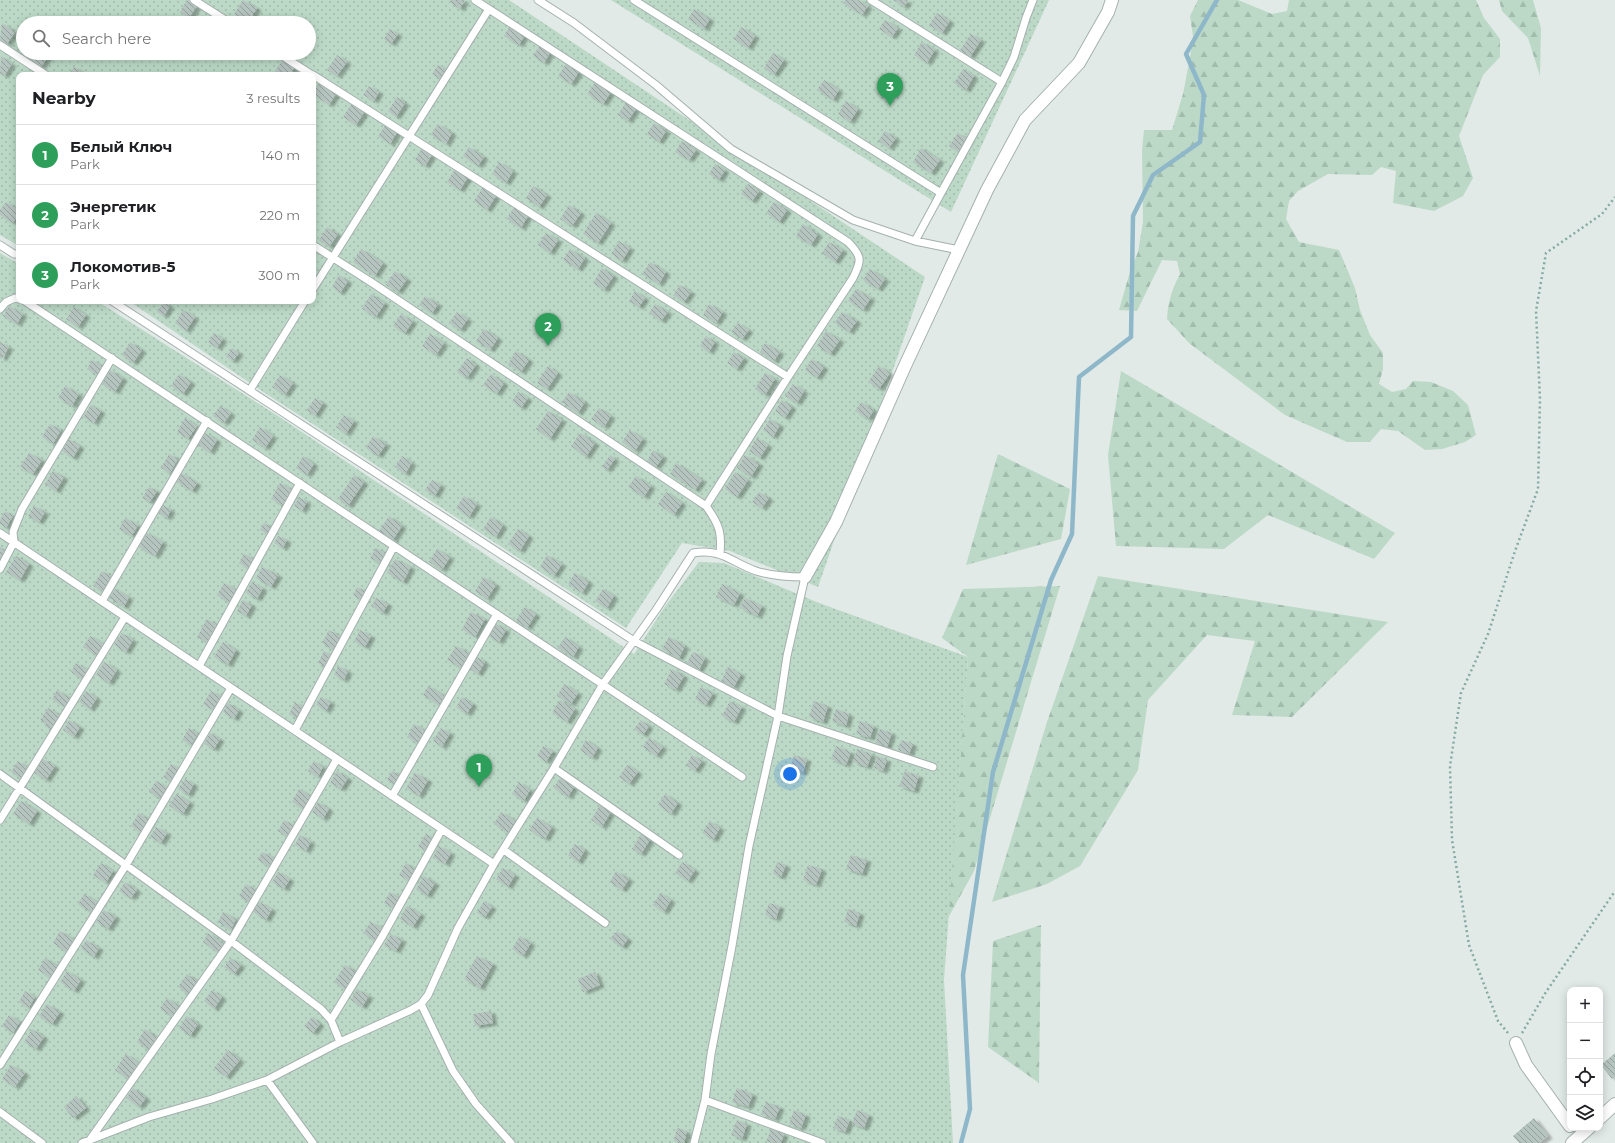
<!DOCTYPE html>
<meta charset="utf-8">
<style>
body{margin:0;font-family:Montserrat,sans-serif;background:#f6f6f6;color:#202124}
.controls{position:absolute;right:12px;bottom:12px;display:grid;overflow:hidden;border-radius:8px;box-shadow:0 2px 10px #0003}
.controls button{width:36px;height:36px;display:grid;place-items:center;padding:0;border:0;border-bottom:1px solid #e0e0e0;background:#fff;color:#202124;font:20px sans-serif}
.you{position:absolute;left:790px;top:774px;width:14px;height:14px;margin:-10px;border:3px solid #fff;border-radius:50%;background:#1a73e8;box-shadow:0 0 0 6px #1a73e833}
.badge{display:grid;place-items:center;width:26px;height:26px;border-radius:50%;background:#111827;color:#fff;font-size:13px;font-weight:700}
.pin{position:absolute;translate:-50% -33px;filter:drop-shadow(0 1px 2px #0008)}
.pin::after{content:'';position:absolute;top:21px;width:14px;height:12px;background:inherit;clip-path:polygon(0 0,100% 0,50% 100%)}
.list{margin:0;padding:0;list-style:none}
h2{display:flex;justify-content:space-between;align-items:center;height:52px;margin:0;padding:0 16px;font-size:17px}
h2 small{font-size:13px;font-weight:400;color:#757577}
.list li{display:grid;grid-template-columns:26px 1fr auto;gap:12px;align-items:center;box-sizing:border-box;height:60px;padding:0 16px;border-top:1px solid #e0e0e0}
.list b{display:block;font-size:15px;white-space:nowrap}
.list p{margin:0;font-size:13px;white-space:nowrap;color:#757577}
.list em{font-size:13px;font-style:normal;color:#757577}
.icon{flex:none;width:22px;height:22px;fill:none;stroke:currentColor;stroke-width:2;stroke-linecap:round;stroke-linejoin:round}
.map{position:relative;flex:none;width:1615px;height:1143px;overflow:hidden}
.search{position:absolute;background:#fff;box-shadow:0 2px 10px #0003;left:16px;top:16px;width:300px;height:44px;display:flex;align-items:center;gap:10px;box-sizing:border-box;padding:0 14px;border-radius:22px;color:#757577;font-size:15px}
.panel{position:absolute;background:#fff;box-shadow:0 2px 10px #0003;left:16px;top:72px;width:300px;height:232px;border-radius:8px}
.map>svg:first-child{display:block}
.forest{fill:url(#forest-firs)}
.garden{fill:url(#garden-dots);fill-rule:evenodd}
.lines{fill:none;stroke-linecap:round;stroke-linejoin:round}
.stream{stroke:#8eb8ca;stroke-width:4.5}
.building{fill:url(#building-back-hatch);filter:url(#shadow)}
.service-casing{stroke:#a4b1ae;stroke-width:9}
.minor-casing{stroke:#a4b1ae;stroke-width:14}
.path{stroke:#84aaa3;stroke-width:2.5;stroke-dasharray:2 3;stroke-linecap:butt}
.service{stroke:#fff;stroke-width:7}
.minor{stroke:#fff;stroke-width:12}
</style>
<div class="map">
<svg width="1615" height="1143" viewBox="0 0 1615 1143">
<defs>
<pattern id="forest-firs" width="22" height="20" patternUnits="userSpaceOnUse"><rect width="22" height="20" fill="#bcd9c7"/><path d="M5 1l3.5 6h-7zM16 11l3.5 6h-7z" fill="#a1bbac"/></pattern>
<pattern id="garden-dots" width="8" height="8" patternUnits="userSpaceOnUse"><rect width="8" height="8" fill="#bcd9c7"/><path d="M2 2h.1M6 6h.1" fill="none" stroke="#a1bbac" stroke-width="1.8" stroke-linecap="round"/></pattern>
<pattern id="building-back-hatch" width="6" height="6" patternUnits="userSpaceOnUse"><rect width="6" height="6" fill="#b6c4c0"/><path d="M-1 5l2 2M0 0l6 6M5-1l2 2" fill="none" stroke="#94a09d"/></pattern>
<filter id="shadow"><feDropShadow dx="4.5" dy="2.5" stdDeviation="1" flood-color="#0004"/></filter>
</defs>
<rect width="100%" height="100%" fill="#e1eae7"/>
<!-- forest -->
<path class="forest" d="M1198 0H1238L1272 14 1287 11 1289 0H1476L1484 18 1500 39V57L1483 75 1459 136 1473 178 1463 196 1434 211 1393 203 1396 171 1381 167 1372 175 1328 174 1298 191 1289 201 1286 219 1299 242 1339 250 1355 288 1360 310 1370 335 1383 353V369L1379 384 1392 392 1406 389 1413 381 1431 382 1453 391 1468 405 1476 435 1465 442 1442 449 1425 450 1398 431 1381 429 1370 442H1347L1285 415 1189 343 1167 319C1168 302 1172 289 1180 274L1177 261 1162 260 1137 311 1119 310 1129 275 1138 252 1143 222 1142 150 1144 130H1172L1183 94 1190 57 1193 36 1190 16Z
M1499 0H1533L1541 28 1540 76 1528 38 1502 11Z
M1121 371 1395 533 1374 559 1268 515 1224 549 1116 546 1108 455Z
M998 454 1070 489 1061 539 966 565Z
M1098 576 1388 622 1292 717 1232 715 1255 641 1207 635 1148 700 1138 770 1080 866 1047 884 992 902 1047 722Z
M1060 586 974 871 948 918 968 657 942 638 963 589Z
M1041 925 1039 1083 988 1047 993 941Z"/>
<!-- garden -->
<path class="garden" d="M0 0H509L925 277 818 587 730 551 682 543 626 628 262 391 129 301H313V75H19V246L0 235ZM23 23H309V53H23Z
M611 0H1049L951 212Z
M0 253 19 264V301H97L278 416 634 654 666 605 699 562 724 563 819 603 968 657 944 980 953 1143H0Z"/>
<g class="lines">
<!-- stream -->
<path class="stream" d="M961 1143 970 1109 963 975 993 772 1051 580 1072 534 1079 377 1131 337 1133 216 1153 175 1200 142 1204 95 1186 54 1217 0"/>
</g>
<!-- building -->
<path class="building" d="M187 0 197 6 189 18 180 12Z
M243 0 257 8 248 23 234 14Z
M451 0H465L460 9 450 2Z
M845 0H858L868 6 862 15 843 3Z
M893 0H908L904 7Z
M694 9 710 19 704 29 688 19Z
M937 13 950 21 942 33 929 25Z
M270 16 280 23H265Z
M885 20 898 28 892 37 879 29Z
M2 23 15 32 7 44 0 40Z
M510 26 525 35 519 45 504 36Z
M741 27 755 36 748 48 734 39Z
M390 29 398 34 391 44 384 39Z
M971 34 981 40 970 57 960 50Z
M922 42 935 50 927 63 914 55Z
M540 45 550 53 544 63 533 56Z
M30 53H42L48 57 41 67 27 58Z
M773 53 784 60 774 75 764 68Z
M337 55 347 62 337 76 327 70Z
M1 56 12 64 4 76 0 73Z
M283 59 295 67 290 75H281L275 71Z
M566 64 579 72 571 84 558 76Z
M438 65 446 70 440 79 432 74Z
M74 67 83 73 82 75H69Z
M963 69 974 76 966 90 954 83Z
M824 80 839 90 833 100 817 90Z
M595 82 611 92 603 104 587 94Z
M319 83 336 94 329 105 313 94Z
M369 86 379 92 374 101 363 95Z
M397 97 405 103 396 117 388 111Z
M846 101 858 109 850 122 838 114Z
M626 102 636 109 628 121 618 115Z
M352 103 365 111 356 125 343 117Z
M654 123 666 131 659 142 647 134Z
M386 124 398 131 390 144 378 136Z
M438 124 452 133 446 144 431 135Z
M885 131 896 138 889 148 878 141Z
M958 133 969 140 960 153 949 146Z
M682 141 696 150 689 160 675 152Z
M469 147 484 157 478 166 463 156Z
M422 148 432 155 425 166 415 160Z
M921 148 940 160 931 173 913 162Z
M499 162 513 171 506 183 492 174Z
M715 164 725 170 719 180 709 174Z
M455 169 468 177 460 190 447 182Z
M748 184 759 191 752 201 741 194Z
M533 186 547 195 539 207 526 198Z
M483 187 496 196 487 210 474 201Z
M6 202 19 210V214L13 223 0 215V210Z
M774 202 787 210 779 222 766 213Z
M569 205 581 213 572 226 560 219Z
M514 207 528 216 521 228 507 219Z
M596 213 611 223 598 243 583 234Z
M803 224 818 234 811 245 796 236Z
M327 227 338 234 329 247 319 240Z
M546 233 558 240 550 253 538 245Z
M619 241 630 248 622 261 611 254Z
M829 242 843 250 835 262 822 253Z
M361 249 383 263 375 276 353 262Z
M570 249 585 258 578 269 563 260Z
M650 262 666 272 659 284 642 274Z
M602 268 614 276 604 290 593 283Z
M870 269 885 279 878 289 863 280Z
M395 271 407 279 398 292 386 285Z
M339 275 348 281 340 293 332 287Z
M680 285 691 292 684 302 673 295Z
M856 289 871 298 863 310 848 301Z
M635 291 645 298 639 307 629 301Z
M371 294 385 303 376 317 362 309Z
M425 296 438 304 432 313 419 305Z
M164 302 170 306 164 316 157 312Z
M655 304 668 312 661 321 649 313Z
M709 304 723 312 716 323 703 315Z
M9 306 23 314 17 324 3 316Z
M74 307 86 315 78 327 66 319Z
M183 310 195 317 186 331 175 323Z
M457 312 468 319 460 330 449 323Z
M842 312 857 321 849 332 835 323Z
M401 314 413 321 405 333 393 326Z
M738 323 749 330 742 339 731 332Z
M484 329 498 338 490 350 476 341Z
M826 331 840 340 830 354 817 346Z
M214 333 223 339 217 348 208 342Z
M430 334 444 343 436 355 422 346Z
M706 336 715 342 709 352 700 346Z
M0 342 9 347 2 359 0 358Z
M130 342 142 350 133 363 122 355Z
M765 343 780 352 774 361 760 352Z
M232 348 239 353 233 361 226 357Z
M516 351 529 360 521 372 508 364Z
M734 352 744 358 737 369 727 363Z
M467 358 476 365 467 378 457 372Z
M812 359 824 367 817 378 805 370Z
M92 360 103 366 97 375 87 369Z
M548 366 558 373 547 389 537 383Z
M879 366 890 373 879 389 868 382Z
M110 370 123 378 115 392 102 384Z
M765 373 775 379 765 395 755 389Z
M179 374 191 382 183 394 171 386Z
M491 374 504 383 497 394 483 385Z
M280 375 293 383 285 395 272 387Z
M793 384 804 391 797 403 785 396Z
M65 386 79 394 72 406 58 398Z
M518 392 528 398 521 408 512 401Z
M569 392 585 402 578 413 562 402Z
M315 398 323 403 315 416 307 410Z
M782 400 792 407 785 418 775 411Z
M861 402 874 410 868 419 855 411Z
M91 405 101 411 94 423 83 417Z
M220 406 231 413 224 423 213 416Z
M599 408 611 416 604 427 591 419Z
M548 411 562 420 550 439 536 429Z
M344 415 354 421 346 434 336 427Z
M185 418 197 426 188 439 177 432Z
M770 419 780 425 773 437 763 430Z
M50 424 61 430 53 444 42 437Z
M260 427 273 436 265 448 252 440Z
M630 430 643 439 635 451 622 442Z
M205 433 217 440 210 452 198 445Z
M580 433 595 443 586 457 571 446Z
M373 436 386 444 378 456 366 448Z
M757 438 768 445 760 458 749 451Z
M69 439 80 446 73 458 62 451Z
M653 450 663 457 656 467 647 461Z
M29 453 42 460 33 474 20 467Z
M169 454 178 459 170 473 161 468Z
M610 455 615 459 607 470 602 467Z
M745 455 759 464 751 477 737 468Z
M303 456 314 464 307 475 296 468Z
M402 456 412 463 405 474 395 467Z
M676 463 702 480 695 490 670 474Z
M53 471 64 477 56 491 45 484Z
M735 472 748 480 737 497 725 489Z
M181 473 197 483 192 491 177 482Z
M354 475 364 482 348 506 338 499Z
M636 476 651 486 644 497 628 487Z
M432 480 441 485 435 496 425 490Z
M280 483 294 490 285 506 271 499Z
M149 487 157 491 150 502 142 498Z
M666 492 682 503 674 515 658 504Z
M759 492 769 498 762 508 752 502Z
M464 496 477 504 469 517 456 508Z
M299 497 307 502 302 511 294 506Z
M163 505 171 510 167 518 158 513Z
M34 506 45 512 39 522 28 516Z
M5 511 13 516 6 528 0 524V520Z
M389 516 402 526 393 540 379 531Z
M491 517 503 525 496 537 483 529Z
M125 518 138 525 132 536 119 529Z
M264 523 271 527 267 534 260 530Z
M518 529 529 536 520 551 508 544Z
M147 533 163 542 155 556 139 547Z
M278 536 287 540 283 548 274 543Z
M0 547 7 551 0 563Z
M376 548 388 554 383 565 370 558Z
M437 549 450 557 442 570 429 562Z
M244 554 254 559 249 569 239 563Z
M547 555 562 564 554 576 540 567Z
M16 556 29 564 20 580 6 572Z
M395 559 411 567 403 582 387 573Z
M262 567 278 575 271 587 256 578Z
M102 571 114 578 105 592 93 586Z
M575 573 589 582 582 593 568 584Z
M484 577 496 585 487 599 475 591Z
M252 582 263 588 257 599 246 593Z
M224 583 237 590 230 603 217 595Z
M722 584 740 593 734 605 716 597Z
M357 587 367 592 363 601 353 595Z
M115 589 129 597 124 607 109 598Z
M603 589 614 596 607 608 595 601Z
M376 598 388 604 383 613 371 606Z
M745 598 762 606 757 616 740 608Z
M243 600 252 605 246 616 237 611Z
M525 607 536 614 527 628 516 620Z
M471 612 485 619 475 637 462 629Z
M207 619 218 625 208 643 197 637Z
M495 623 506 630 499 642 488 636Z
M329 630 341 637 334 650 322 643Z
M360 630 371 636 365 647 354 641Z
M122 633 133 640 126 652 114 645Z
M90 636 104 644 97 656 83 647Z
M565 637 579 647 573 657 558 648Z
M669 637 685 646 679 658 662 649Z
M223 642 236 650 228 665 214 657Z
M456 646 469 653 461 668 447 660Z
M324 651 333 656 327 668 318 663Z
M693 652 705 658 699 670 687 663Z
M477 657 485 662 478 674 470 669Z
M104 662 117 670 109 683 96 675Z
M76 663 89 671 84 680 71 672Z
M338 666 348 671 344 680 334 675Z
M728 667 741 674 734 687 721 681Z
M672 669 684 676 676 690 664 684Z
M564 684 578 693 571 704 557 696Z
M428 686 445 696 439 705 423 695Z
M701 687 713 693 706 705 695 699Z
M57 690 71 699 65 707 52 699Z
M86 691 97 698 90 709 79 702Z
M211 691 221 696 213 710 203 704Z
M321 697 331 702 326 711 316 705Z
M462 697 473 704 467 714 456 707Z
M560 700 575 709 567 722 552 712Z
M730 701 742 707 734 722 722 716Z
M814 701 828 706 823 722 809 717Z
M295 702 305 708 299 719 289 714Z
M228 703 239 710 234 719 223 712Z
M48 708 61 716 53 731 45 726 46 723 40 720Z
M836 709 849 714 846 726 832 721Z
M69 720 80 727 74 737 63 730Z
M641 720 649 726 643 735 634 729Z
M860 721 874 726 870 738 856 734Z
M414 724 426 731 418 744 407 737Z
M189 728 198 734 191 745 182 740Z
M441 728 450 733 442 747 433 741Z
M880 729 892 733 887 747 875 743Z
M210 733 220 739 214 749 204 744Z
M649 738 663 747 656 756 643 747Z
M586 740 598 748 592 758 580 750Z
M901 740 913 744 909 754 898 750Z
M543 746 553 751 546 762 537 756Z
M836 746 851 752 846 765 831 759Z
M857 749 872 754 867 767 853 762Z
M692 755 702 761 695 771 686 765Z
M794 755 807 759 803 773 790 769Z
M877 756 887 760 883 771 874 768Z
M43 759 55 766 46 780 34 773Z
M18 761 29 768 22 779 11 772Z
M314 761 323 767 318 777 308 771Z
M171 764 180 769 172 782 163 777Z
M627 765 638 772 629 784 619 777Z
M337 771 348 778 341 789 330 783Z
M392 771 401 776 396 785 387 780Z
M905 771 919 776 914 791 899 786Z
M415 773 428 780 419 796 406 788Z
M560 778 574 787 568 797 554 788Z
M185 779 194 784 188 795 178 789Z
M156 781 168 788 162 799 149 792Z
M519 782 530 790 524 801 512 794Z
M299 789 311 796 304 809 292 802Z
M176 794 190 802 183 814 169 806Z
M665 794 678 803 671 814 658 805Z
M21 801 37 811 29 824 13 814Z
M318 802 329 809 323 819 312 812Z
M600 805 611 812 602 827 591 820Z
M501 812 515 821 508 833 494 824Z
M139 813 151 821 143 833 131 826Z
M537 818 552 827 545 839 529 830Z
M284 820 295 826 288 837 278 831Z
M710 821 720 828 713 840 702 833Z
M156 827 167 833 161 843 150 837Z
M426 834 435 839 427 852 418 846Z
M641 834 650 840 641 854 632 849Z
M300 835 311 842 306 851 295 845Z
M575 844 585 850 578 862 568 855Z
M439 846 451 853 445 864 433 857Z
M262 852 276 859 271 867 258 860Z
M851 855 867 860 862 874 846 869Z
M682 862 695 870 688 881 675 873Z
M777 862 786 865 781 877 773 874Z
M101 863 113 871 106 883 93 875Z
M406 863 418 871 411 882 399 875Z
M808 865 822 869 816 885 803 880Z
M503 868 515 875 508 887 496 879Z
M616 871 629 879 622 890 610 882Z
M278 872 290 879 284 889 272 882Z
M424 876 435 883 427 896 416 889Z
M125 882 137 890 131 898 119 891Z
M246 884 256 890 249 902 239 896Z
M390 892 401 898 395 909 384 903Z
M660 893 671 900 664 912 653 905Z
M84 894 97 902 91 912 78 904Z
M484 901 492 907 485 917 477 913Z
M259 902 272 909 266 920 253 912Z
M769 903 780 906 776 919 765 915Z
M407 906 421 914 413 927 400 919Z
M848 909 860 913 856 926 844 922Z
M104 910 116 917 108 929 96 922Z
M223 912 236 919 231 930 218 922Z
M371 922 383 929 375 941 363 933Z
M60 931 74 940 66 952 53 943Z
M617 931 628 939 622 947 610 939Z
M208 933 224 944 218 953 203 942Z
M391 934 402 940 396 951 384 945Z
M520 936 531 943 523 956 512 949Z
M86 940 99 948 94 957 81 949Z
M477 956 493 964 480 988 464 979Z
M45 958 57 966 50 977 38 970Z
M231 958 241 965 234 974 224 967Z
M345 965 358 973 347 991 334 982Z
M67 971 81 980 74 991 60 982Z
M595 972 600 985 583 992 578 979Z
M187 974 197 981 188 994 178 987Z
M357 989 369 996 362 1007 351 1000Z
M212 990 222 997 214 1009 204 1001Z
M25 991 35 997 29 1008 19 1002Z
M167 998 179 1006 172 1017 160 1008Z
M47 1004 60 1012 52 1024 39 1016Z
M491 1011 493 1023 475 1026 473 1014Z
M9 1015 20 1022 13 1033 2 1026Z
M187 1016 198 1024 190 1036 179 1028Z
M312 1017 320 1024 313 1033 304 1026Z
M32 1029 44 1037 36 1049 24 1042Z
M145 1029 157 1038 149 1050 137 1042Z
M228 1050 240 1060 226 1077 214 1068Z
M1615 1053V1076L1612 1079 1601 1065Z
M126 1054 140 1064 129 1080 115 1070Z
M11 1065 25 1073 15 1087 2 1079Z
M133 1088 146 1098 139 1107 126 1098Z
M737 1088 753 1094 748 1107 732 1102Z
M76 1096 86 1108 73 1118 64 1107Z
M766 1102 780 1107 775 1119 761 1114Z
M794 1110 806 1115 801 1128 789 1124Z
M857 1110 869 1115 864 1128 852 1124Z
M838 1116 850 1120 845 1132 833 1128Z
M1534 1118 1548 1136 1539 1143H1519L1513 1136Z
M737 1120 747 1124 742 1139 731 1135Z
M677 1128 687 1131 684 1143 674 1141Z
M771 1129 784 1134 781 1143 766 1142Z"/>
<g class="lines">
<defs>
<path id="service" d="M194 0 230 23
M538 0 574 23 656 85 731 149 853 220 915 241 959 250
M634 0 941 193 915 241
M871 0 1002 82 1014 57 1026 18 1033 0
M0 45 46 75
M278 53 312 75
M313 75 788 377 853 278C861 261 863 257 848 242L475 0
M941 193 1002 82
M0 245 14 254H19
M313 245 374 284 706 506C719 524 722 532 720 554
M313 289 489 9
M25 301 742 777
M112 301 634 641 778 716 933 767
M0 309 6 302 15 298 19 299
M250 390 305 301
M706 506 788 377
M0 533 494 864
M0 569 14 542 13 532 22 509 112 358
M102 601 207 421
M199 666 300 483
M295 730 394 546
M554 768 679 855
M0 774 231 941 321 1009 331 1020 340 1042
M392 796 497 614
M0 820 125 617
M504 850 605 923
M421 1004 453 1071 476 1104 511 1143
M331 1020 382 937 442 829
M0 1065 126 865 231 688
M267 1080 313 1143
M705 1100 822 1143
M0 1112 42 1143
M89 1141 231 941 337 759
M82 1143 149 1117 212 1099 267 1080 340 1042 411 1010 421 1004 428 995 458 928 494 864 554 768 603 684 656 610 693 553C721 548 731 562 756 571 772 576 789 577 805 577L787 656 778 716 749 846 732 946 711 1054 705 1100 694 1143"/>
<path id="minor" d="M805 577 836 522 904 368 987 190 1025 120 1079 63 1108 12 1112 0
M1516 1043 1526 1065 1570 1126
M1600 1118 1615 1104
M1572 1143 1589 1128"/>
</defs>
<!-- service casing -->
<use href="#service" class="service-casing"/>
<!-- minor casing -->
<use href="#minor" class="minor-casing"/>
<!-- path -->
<path class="path" d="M1508 1033 1498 1021 1469 945 1452 840 1450 766 1461 693 1488 634 1515 551 1538 489 1540 399 1536 311 1546 253 1602 214 1615 197
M1522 1033 1546 992 1615 891"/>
<!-- service -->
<use href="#service" class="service"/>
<!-- minor -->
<use href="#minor" class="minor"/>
</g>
</svg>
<div class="controls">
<button>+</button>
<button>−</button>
<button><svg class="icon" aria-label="locate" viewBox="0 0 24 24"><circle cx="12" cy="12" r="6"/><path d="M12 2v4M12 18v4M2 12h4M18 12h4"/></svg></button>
<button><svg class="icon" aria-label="layers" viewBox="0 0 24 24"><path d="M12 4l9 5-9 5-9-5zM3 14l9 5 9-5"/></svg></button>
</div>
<div class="you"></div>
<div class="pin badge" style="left:479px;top:787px;background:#2e9e5b">1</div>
<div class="pin badge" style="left:548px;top:346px;background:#2e9e5b">2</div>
<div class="pin badge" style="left:890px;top:106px;background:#2e9e5b">3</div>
<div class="search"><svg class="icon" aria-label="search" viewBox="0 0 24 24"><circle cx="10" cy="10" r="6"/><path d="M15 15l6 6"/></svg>Search here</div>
<section class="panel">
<h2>Nearby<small>3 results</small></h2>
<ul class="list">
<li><span class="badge" style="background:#2e9e5b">1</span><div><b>Белый Ключ</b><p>Park</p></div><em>140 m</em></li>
<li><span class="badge" style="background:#2e9e5b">2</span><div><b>Энергетик</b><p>Park</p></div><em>220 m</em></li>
<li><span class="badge" style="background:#2e9e5b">3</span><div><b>Локомотив-5</b><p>Park</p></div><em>300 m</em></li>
</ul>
</section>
</div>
